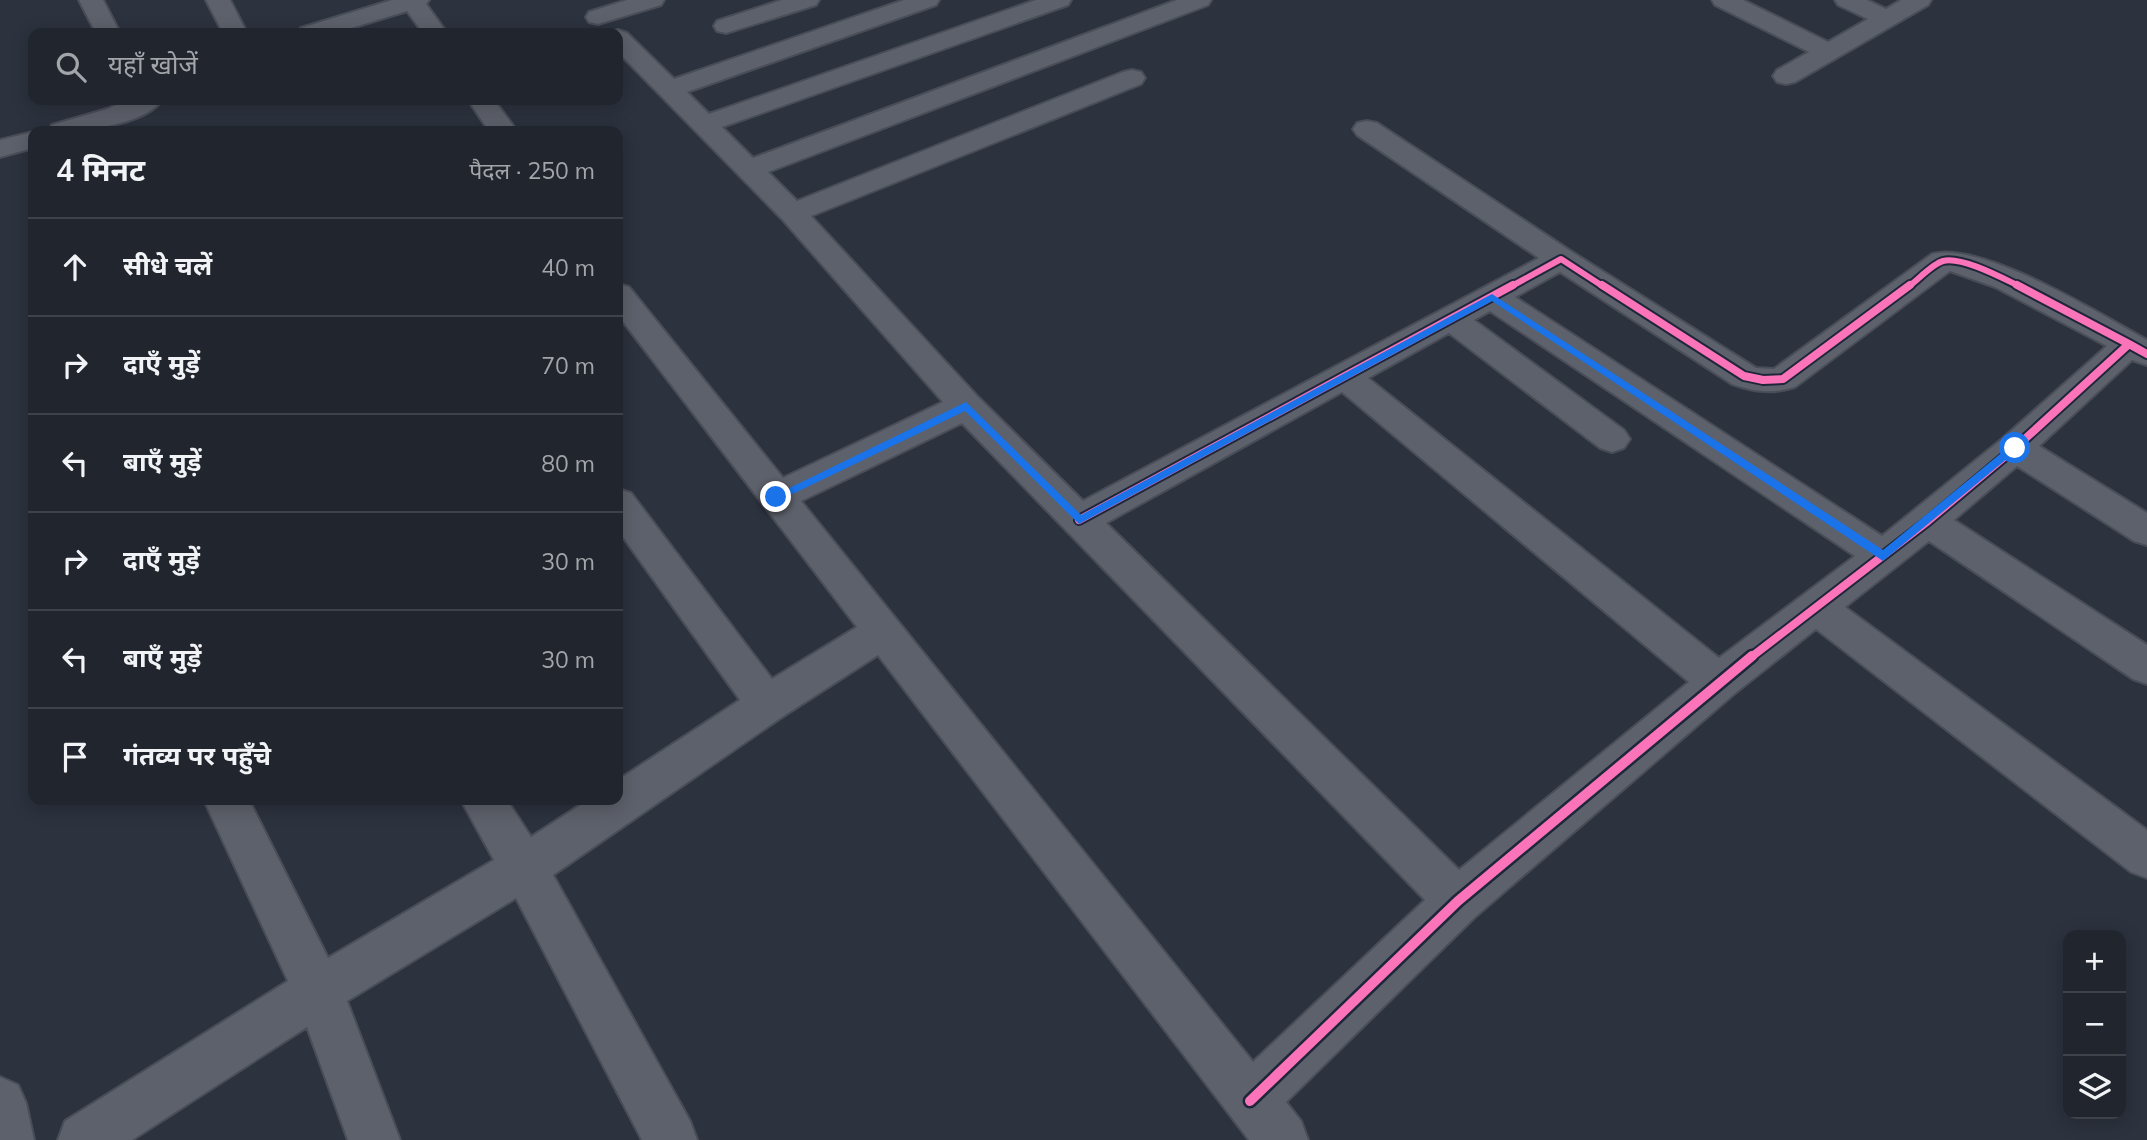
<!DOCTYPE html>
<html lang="hi">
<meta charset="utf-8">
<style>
body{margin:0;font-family:Mulish,"Noto Sans Devanagari",sans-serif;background:#292e36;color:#f1f3f6}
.controls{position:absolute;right:21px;bottom:21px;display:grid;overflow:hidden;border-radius:14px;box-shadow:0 4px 18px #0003}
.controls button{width:63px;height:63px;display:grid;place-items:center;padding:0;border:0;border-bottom:2px solid #3e434a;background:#21262e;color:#f1f3f6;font:35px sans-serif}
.stop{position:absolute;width:21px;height:21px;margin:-16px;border:5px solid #1a73e8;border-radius:50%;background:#fff}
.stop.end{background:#1a73e8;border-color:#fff;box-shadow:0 2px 7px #0008}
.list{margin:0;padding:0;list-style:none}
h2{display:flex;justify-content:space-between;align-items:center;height:91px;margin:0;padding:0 28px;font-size:30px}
h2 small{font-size:23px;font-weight:400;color:#a2a5aa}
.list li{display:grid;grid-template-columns:46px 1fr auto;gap:21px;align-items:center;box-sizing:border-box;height:98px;padding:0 28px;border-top:2px solid #3e434a}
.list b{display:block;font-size:26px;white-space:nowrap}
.list em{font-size:23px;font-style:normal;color:#a2a5aa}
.icon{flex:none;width:38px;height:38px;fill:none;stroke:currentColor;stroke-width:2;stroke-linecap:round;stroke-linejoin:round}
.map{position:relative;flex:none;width:2147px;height:1140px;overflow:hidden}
.search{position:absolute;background:#21262e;box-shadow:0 4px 18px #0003;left:28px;top:28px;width:595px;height:77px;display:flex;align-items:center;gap:18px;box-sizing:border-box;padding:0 24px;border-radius:14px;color:#a2a5aa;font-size:26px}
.panel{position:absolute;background:#21262e;box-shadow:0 4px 18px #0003;left:28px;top:126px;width:595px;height:679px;border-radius:14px}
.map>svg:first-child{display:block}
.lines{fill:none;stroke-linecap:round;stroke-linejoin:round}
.minor-casing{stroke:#494d57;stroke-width:4}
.minor{fill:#5d616b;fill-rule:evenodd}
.cycleway-far2-casing{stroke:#1e273a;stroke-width:10}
.cycleway-far1-casing{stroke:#1e273a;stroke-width:12}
.cycleway-casing{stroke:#1e273a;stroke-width:15}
.cycleway-far2{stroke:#fb73b8;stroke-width:6}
.cycleway-far1{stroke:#fb73b8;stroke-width:8}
.cycleway{stroke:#fb73b8;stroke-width:10}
.route{fill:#1a73e8}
</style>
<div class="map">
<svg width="2147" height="1140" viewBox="0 0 2147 1140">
<rect width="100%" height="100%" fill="#2c323e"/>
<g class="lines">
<defs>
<path id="minor" d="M79 0H103L120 33H96Z
M206 0H230L247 33H223Z
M392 0H429L426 4 447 33H423L407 11 335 33H298L301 28Z
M627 0H664L661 5 598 24 589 22 586 17 589 12Z
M782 0H819L816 5 726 33 717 31 714 26 717 21Z
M904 0H939L936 5 687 92 709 114 1036 0H1071L1068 5 722 127 753 158 1177 0H1211L1208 5 768 172 797 201 1123 72 1132 70 1141 72 1145 78 1141 84 811 216 978 397 1083 501 1539 258 1357 135 1353 129 1357 123 1367 121 1377 123 1572 252 1756 368 1774 369 1932 254C1983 241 2100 314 2147 340V365L2132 360 2039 446 2147 513V545L2134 541 2017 466 1954 520 2147 645V684L2133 679 1929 541 1845 607 2147 830V878L2131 872 1816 629 1734 694 1475 917 1286 1102 1301 1121 1308 1140H1249L878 655 782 717 553 875 690 1121 697 1140H642L516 898 347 1001 400 1140H348L307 1027 132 1140H58L65 1121 288 981 204 800H249L328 958 494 860 461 800H507L531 837 588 800H618V780L740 700 618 530V489L631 493 772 679 857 627 618 315V284L629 287 783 478 943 402 782 219 618 52V33H609L618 30 627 33 674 79ZM1950 271 1995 287 2107 346 2002 439 1882 536 1515 297 1560 272 1732 384C1755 392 1772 394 1795 387ZM1490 311 1855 556 1719 658 1368 378 1449 333 1600 448 1612 452 1624 448 1630 439 1624 430 1474 320ZM1342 392 1689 682 1459 870 1106 523ZM962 423 1425 900 1253 1062 801 501Z
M1712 0H1743L1828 42 1868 19 1838 5 1835 0H1867L1886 9 1901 0H1931L1928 5 1795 82 1786 84 1777 82 1773 76 1777 70 1809 52 1715 5Z
M128 100H162C144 126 78 132 48 131L52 125 107 109Z
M468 100H494L517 131H489Z
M33 132V148L0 157V140Z
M0 1077 18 1085 26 1103 34 1140H0Z"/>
</defs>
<!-- minor casing -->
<use href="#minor" class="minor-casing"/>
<!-- minor -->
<use href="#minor" class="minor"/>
<defs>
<path id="cycleway-far2" d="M1510 287 1561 259 1604 287
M1908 287C1918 280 1932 264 1943 261 1962 256 2004 279 2021 287"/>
<path id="cycleway-far1" d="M1602 285 1744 376 1763 380 1783 379 1910 285
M2017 285 2129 344
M1079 520 1513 285
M1750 658 1928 521 2015 448 2129 344 2147 354"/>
<path id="cycleway" d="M1250 1101 1458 901 1752 656"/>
</defs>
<!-- cycleway-far2 casing -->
<use href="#cycleway-far2" class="cycleway-far2-casing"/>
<!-- cycleway-far1 casing -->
<use href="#cycleway-far1" class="cycleway-far1-casing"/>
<!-- cycleway casing -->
<use href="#cycleway" class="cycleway-casing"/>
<!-- cycleway-far2 -->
<use href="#cycleway-far2" class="cycleway-far2"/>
<!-- cycleway-far1 -->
<use href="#cycleway-far1" class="cycleway-far1"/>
<!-- cycleway -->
<use href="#cycleway" class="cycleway"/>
</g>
<!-- route -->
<path class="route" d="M1492 294 1883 550 2011 445 2015 444 2020 448 1883 561 1492 301 1079 524 965 411 780 500H772L771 497 966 402 1081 515Z"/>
</svg>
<div class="controls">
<button>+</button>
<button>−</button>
<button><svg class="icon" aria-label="layers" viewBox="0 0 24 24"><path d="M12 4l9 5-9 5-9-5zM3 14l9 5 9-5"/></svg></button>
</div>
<div class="stop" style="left:2015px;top:448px"></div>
<div class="stop end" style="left:776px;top:497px"></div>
<div class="search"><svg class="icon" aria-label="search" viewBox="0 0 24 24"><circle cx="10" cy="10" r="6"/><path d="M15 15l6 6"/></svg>यहाँ खोजें</div>
<section class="panel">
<h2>4 मिनट<small>पैदल · 250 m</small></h2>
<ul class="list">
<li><svg class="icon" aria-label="ahead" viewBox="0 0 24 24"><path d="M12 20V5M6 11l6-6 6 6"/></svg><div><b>सीधे चलें</b></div><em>40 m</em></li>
<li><svg class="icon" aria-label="right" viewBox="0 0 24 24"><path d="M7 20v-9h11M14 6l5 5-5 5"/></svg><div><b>दाएँ मुड़ें</b></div><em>70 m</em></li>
<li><svg class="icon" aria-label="left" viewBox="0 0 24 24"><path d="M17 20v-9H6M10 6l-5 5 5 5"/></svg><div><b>बाएँ मुड़ें</b></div><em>80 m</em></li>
<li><svg class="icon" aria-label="right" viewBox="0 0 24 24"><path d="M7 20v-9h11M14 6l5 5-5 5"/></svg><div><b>दाएँ मुड़ें</b></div><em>30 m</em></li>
<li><svg class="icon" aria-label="left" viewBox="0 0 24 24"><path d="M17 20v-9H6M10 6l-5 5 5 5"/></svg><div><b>बाएँ मुड़ें</b></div><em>30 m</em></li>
<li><svg class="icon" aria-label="arrive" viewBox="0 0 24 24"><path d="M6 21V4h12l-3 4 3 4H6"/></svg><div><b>गंतव्य पर पहुँचे</b></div></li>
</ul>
</section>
</div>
